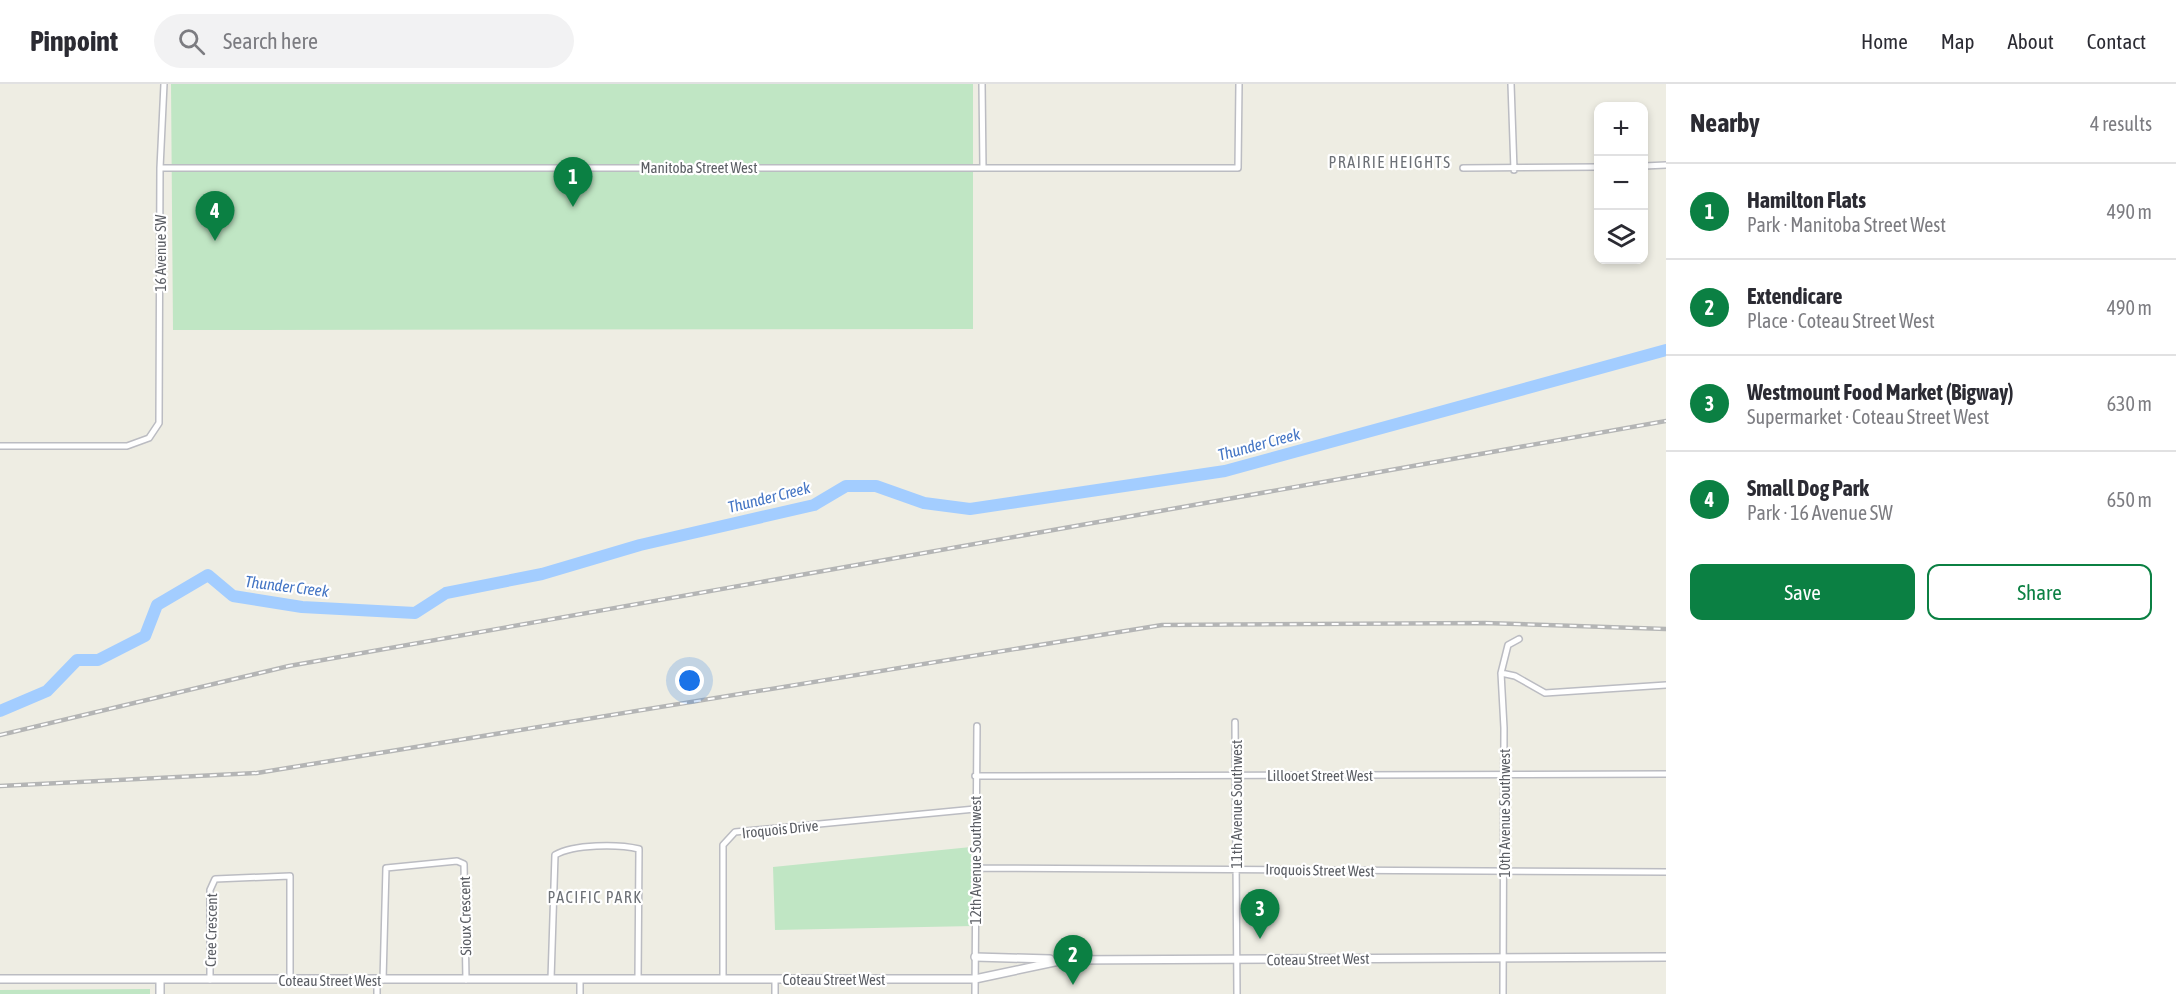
<!DOCTYPE html>
<meta charset="utf-8">
<style>
body{margin:0;font-family:"Asap Condensed",sans-serif;background:#f2f2f3;color:#2b2b33}
.controls{position:absolute;right:18px;top:18px;display:grid;overflow:hidden;border-radius:12px;box-shadow:0 3px 9px #0003}
.controls button{width:54px;height:54px;display:grid;place-items:center;padding:0;border:0;border-bottom:2px solid #e1e1e2;background:#fff;color:#2b2b33;font:30px sans-serif}
.you{position:absolute;left:690px;top:597px;width:21px;height:21px;margin:-15px;border:4px solid #fff;border-radius:50%;background:#1a73e8;box-shadow:0 0 0 9px #1a73e833}
.badge{display:grid;place-items:center;width:39px;height:39px;border-radius:50%;background:#0b8043;color:#fff;font-size:20px;font-weight:700}
.pin{position:absolute;translate:-50% -50px;filter:drop-shadow(0 2px 3px #0008)}
.pin::after{content:'';position:absolute;top:32px;width:21px;height:18px;background:inherit;clip-path:polygon(0 0,100% 0,50% 100%)}
.list{margin:0;padding:0;list-style:none}
h2{display:flex;justify-content:space-between;align-items:center;height:78px;margin:0;padding:0 24px;font-size:26px}
h2 small{font-size:20px;font-weight:400;color:#7c7c81}
.list li{display:grid;grid-template-columns:39px 1fr auto;gap:18px;align-items:center;box-sizing:border-box;height:96px;padding:0 24px;border-top:2px solid #e1e1e2}
.list b{display:block;font-size:22px;white-space:nowrap}
.list p{margin:0;font-size:20px;white-space:nowrap;color:#7c7c81}
.list em{font-size:20px;font-style:normal;color:#7c7c81}
.actions{display:flex;gap:12px;padding:18px 24px}
.actions a{flex:1;padding:14px 0;border:2px solid #0b8043;border-radius:12px;text-align:center;font-size:21px;color:#0b8043}
.actions .main{background:#0b8043;color:#fff}
.icon{flex:none;width:33px;height:33px;fill:none;stroke:currentColor;stroke-width:2;stroke-linecap:round;stroke-linejoin:round}
.map{position:relative;flex:none;width:1666px;height:910px;overflow:hidden}
header{display:flex;align-items:center;gap:36px;box-sizing:border-box;height:84px;padding:0 30px;background:#fff;border-bottom:2px solid #e1e1e2}
header strong{font-size:28px}
nav{display:flex;gap:33px;margin-inline-start:auto;font-size:21px}
.search{width:420px;height:54px;background:#f2f2f3;display:flex;align-items:center;gap:15px;box-sizing:border-box;padding:0 21px;border-radius:33px;color:#7c7c81;font-size:22px}
main{display:flex}
aside{flex:1;background:#fff}
.map>svg:first-child{display:block}
.green{fill:#c0e6c4}
.lines{fill:none;stroke-linecap:round;stroke-linejoin:round}
.river{stroke:#a3cdff;stroke-width:12}
.minor-casing{stroke:#bbbcc2;stroke-width:8}
.tertiary-casing{stroke:#bbbcc2;stroke-width:10}
.minor{stroke:#fff;stroke-width:5}
.tertiary{stroke:#fff;stroke-width:7}
.rail-casing{stroke:#b4b5b5;stroke-width:4.5}
.rail{stroke:#fff;stroke-width:2;stroke-dasharray:7;stroke-linecap:butt}
.labels{text-anchor:middle;dominant-baseline:central;stroke-width:4.5;stroke-linejoin:round;paint-order:stroke}
.street-label{font-size:15px;fill:#5b5e64;stroke:#fff}
.neighbourhood-label{font-size:16px;letter-spacing:1.5px;fill:#6c7076;stroke:#fff}
.water-label{font-size:16px;font-style:italic;fill:#4475c4;stroke:#fff}
</style>
<header>
<strong>Pinpoint</strong>
<div class="search"><svg class="icon" aria-label="search" viewBox="0 0 24 24"><circle cx="10" cy="10" r="6"/><path d="M15 15l6 6"/></svg>Search here</div>
<nav><a>Home</a><a>Map</a><a>About</a><a>Contact</a></nav>
</header>
<main>
<div class="map">
<svg width="1666" height="910" viewBox="0 0 1666 910">
<rect width="100%" height="100%" fill="#eeede3"/>
<!-- green -->
<path class="green" d="M171 0H973V245L173 246Z
M971 763 974 842 775 846 773 783Z
M150 905V910H0V906Z"/>
<g class="lines">
<!-- river -->
<path class="river" d="M0 627 47 607 77 576H98L145 552 157 521 208 491 233 512 302 523 415 529 446 509 542 490 640 461 814 421 846 402H876L924 419 970 425 1225 387 1666 266"/>
<defs>
<path id="minor" d="M982 0 983 84
M1511 0 1514 86
M1644 82 1666 81
M160 84H1238L1239 0
M1463 84 1598 83
M0 362H127L149 354 159 339 160 84 164 0
M1501 589 1515 592 1545 609 1666 601
M1235 638 1237 910
M975 692 1666 690
M975 784 1666 788
M551 895 555 771C574 760 618 760 639 765L638 895
M580 895V910
M723 895V761L735 748 975 725
M210 896V806L215 795 290 792V896
M377 896V910
M383 896 386 784 457 777 464 780 466 896
M775 910V895
M975 910 977 642
M1503 910 1504 644 1501 589 1508 561 1519 555"/>
<path id="tertiary" d="M975 873 1050 875
M0 895H975L1064 876 1666 873
M160 896V910"/>
</defs>
<!-- minor casing -->
<use href="#minor" class="minor-casing"/>
<!-- tertiary casing -->
<use href="#tertiary" class="tertiary-casing"/>
<!-- minor -->
<use href="#minor" class="minor"/>
<!-- tertiary -->
<use href="#tertiary" class="tertiary"/>
<defs>
<path id="rail" d="M0 651 289 582 1666 337
M0 702 257 689 1162 541 1485 539 1666 545"/>
</defs>
<!-- rail casing -->
<use href="#rail" class="rail-casing"/>
<!-- rail -->
<use href="#rail" class="rail"/>
</g>
<g class="labels">
<!-- street labels -->
<g class="street-label">
<text x="699" y="83">Manitoba Street West</text>
<text transform="translate(160 169) rotate(-90)">16 Avenue SW</text>
<text x="1320" y="691">Lillooet Street West</text>
<text transform="translate(1236 720) rotate(-90)">11th Avenue Southwest</text>
<text transform="translate(1504 729) rotate(-90)">10th Avenue Southwest</text>
<text transform="translate(780 745) rotate(-6)">Iroquois Drive</text>
<text transform="translate(975 776) rotate(-90)">12th Avenue Southwest</text>
<text transform="translate(1320 786) rotate(1)">Iroquois Street West</text>
<text transform="translate(465 832) rotate(-91)">Sioux Crescent</text>
<text transform="translate(211 846) rotate(-89)">Cree Crescent</text>
<text transform="translate(1318 875) rotate(-1)">Coteau Street West</text>
<text x="834" y="895">Coteau Street West</text>
<text x="330" y="896">Coteau Street West</text>
</g>
<!-- neighbourhood labels -->
<g class="neighbourhood-label">
<text x="1390" y="78">PRAIRIE HEIGHTS</text>
<text x="595" y="813">PACIFIC PARK</text>
</g>
<!-- water labels -->
<g class="water-label">
<text transform="translate(1259 360) rotate(-15)">Thunder Creek</text>
<text transform="translate(769 413) rotate(-14)">Thunder Creek</text>
<text transform="translate(287 502) rotate(7)">Thunder Creek</text>
</g>
</g>
</svg>
<div class="controls">
<button>+</button>
<button>−</button>
<button><svg class="icon" aria-label="layers" viewBox="0 0 24 24"><path d="M12 4l9 5-9 5-9-5zM3 14l9 5 9-5"/></svg></button>
</div>
<div class="you"></div>
<div class="pin badge" style="left:573px;top:123px">1</div>
<div class="pin badge" style="left:1073px;top:901px">2</div>
<div class="pin badge" style="left:1260px;top:855px">3</div>
<div class="pin badge" style="left:215px;top:157px">4</div>
</div>
<aside>
<h2>Nearby<small>4 results</small></h2>
<ul class="list">
<li><span class="badge">1</span><div><b>Hamilton Flats</b><p>Park · Manitoba Street West</p></div><em>490 m</em></li>
<li><span class="badge">2</span><div><b>Extendicare</b><p>Place · Coteau Street West</p></div><em>490 m</em></li>
<li><span class="badge">3</span><div><b>Westmount Food Market (Bigway)</b><p>Supermarket · Coteau Street West</p></div><em>630 m</em></li>
<li><span class="badge">4</span><div><b>Small Dog Park</b><p>Park · 16 Avenue SW</p></div><em>650 m</em></li>
</ul>
<div class="actions"><a class="main">Save</a><a>Share</a></div>
</aside>
</main>
